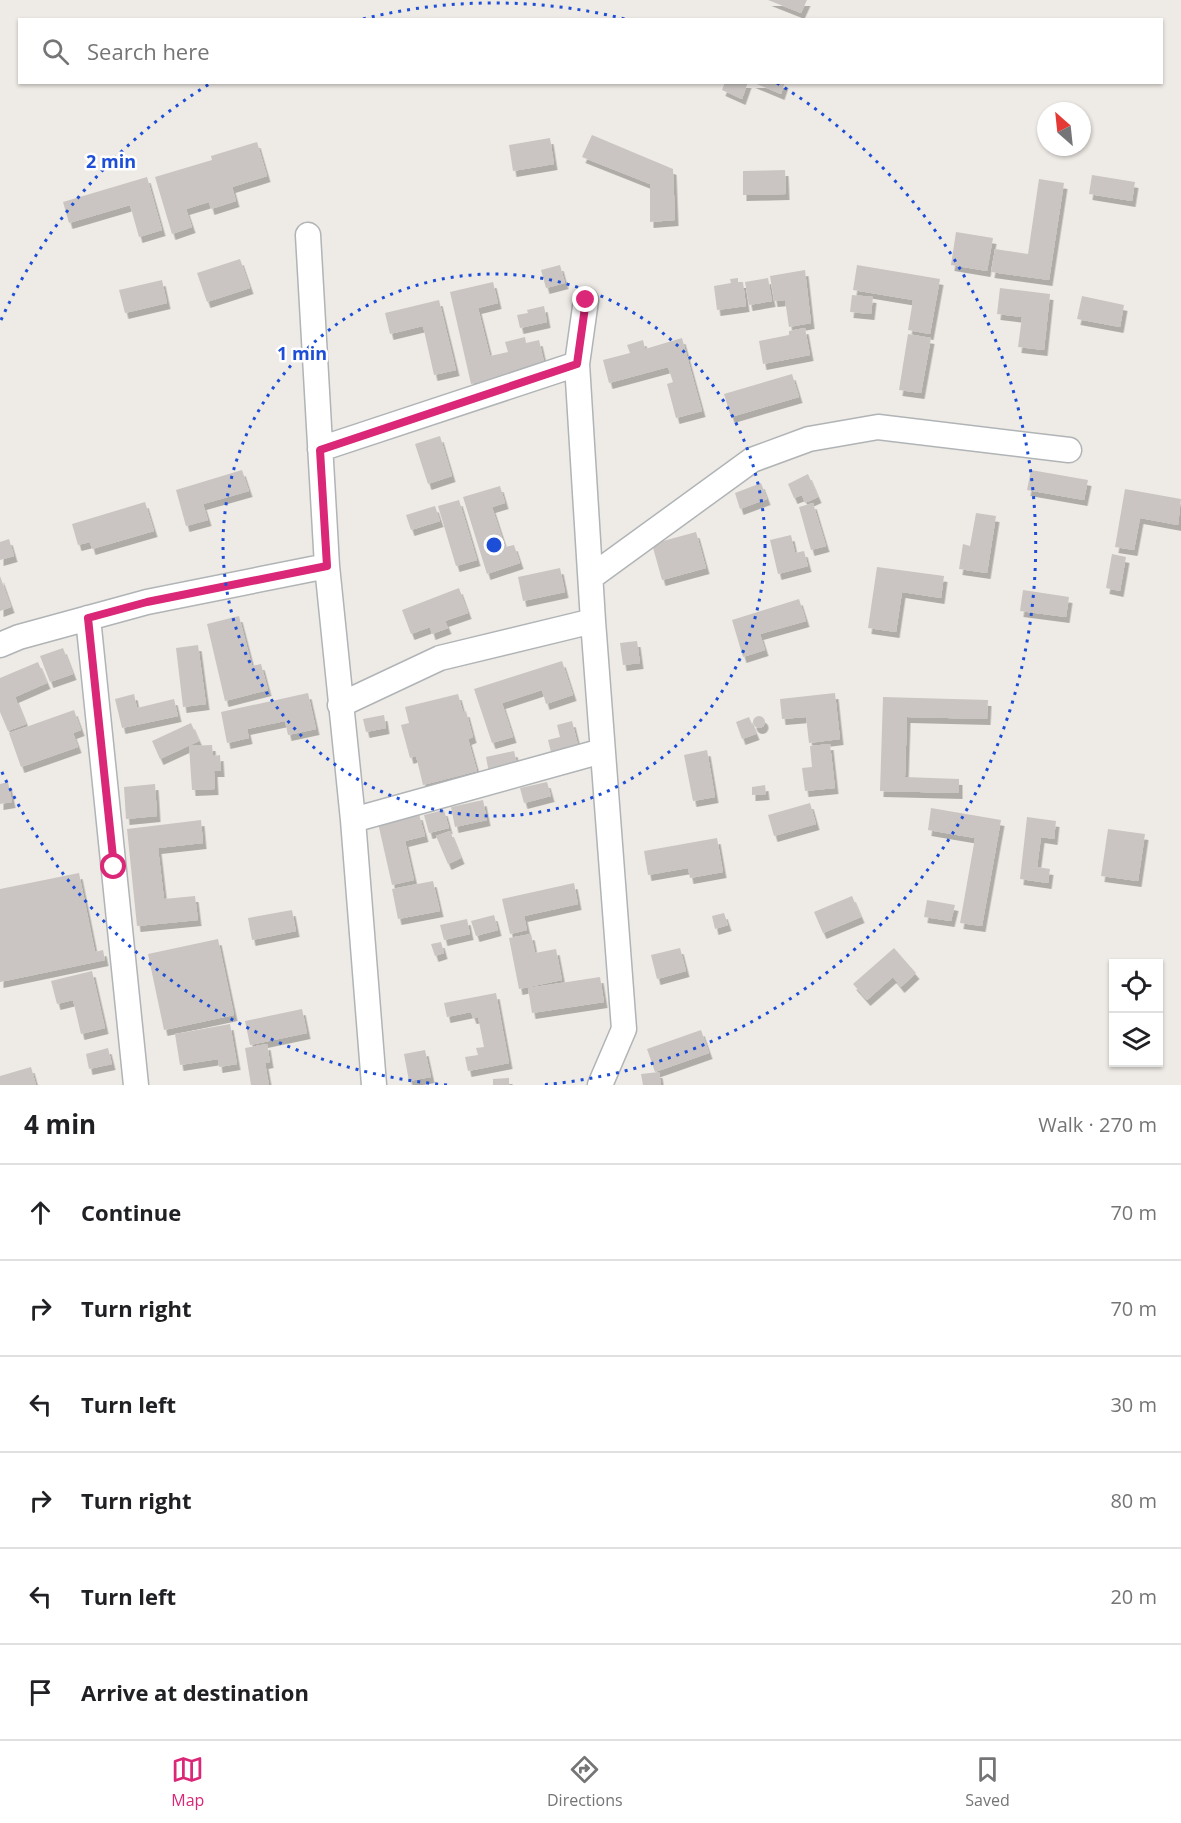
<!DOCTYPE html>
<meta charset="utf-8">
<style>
body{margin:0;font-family:"Open Sans",sans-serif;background:#f2f2f2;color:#202124}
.controls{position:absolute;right:18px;bottom:18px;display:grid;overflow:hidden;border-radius:0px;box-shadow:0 2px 4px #0004}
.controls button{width:54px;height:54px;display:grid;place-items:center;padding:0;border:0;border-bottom:2px solid #e0e0e0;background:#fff;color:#202124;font:30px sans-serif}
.compass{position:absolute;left:1037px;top:102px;width:54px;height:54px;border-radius:50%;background:#fff;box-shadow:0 2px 4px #0004;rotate:333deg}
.stop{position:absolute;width:18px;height:18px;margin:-14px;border:4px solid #db2777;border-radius:50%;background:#fff}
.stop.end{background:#db2777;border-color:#fff;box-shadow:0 2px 6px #0008}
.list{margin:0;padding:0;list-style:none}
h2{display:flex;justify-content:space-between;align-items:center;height:78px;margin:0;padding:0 24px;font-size:26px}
h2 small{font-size:20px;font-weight:400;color:#757577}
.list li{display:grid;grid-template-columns:39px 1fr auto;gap:18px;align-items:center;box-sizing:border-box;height:96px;padding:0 24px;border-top:2px solid #e0e0e0}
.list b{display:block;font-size:22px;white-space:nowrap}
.list em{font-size:20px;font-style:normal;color:#757577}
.icon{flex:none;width:33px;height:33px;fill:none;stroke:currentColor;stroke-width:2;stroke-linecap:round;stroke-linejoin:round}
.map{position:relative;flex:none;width:1181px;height:1085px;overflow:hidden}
.search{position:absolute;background:#fff;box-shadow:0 2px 4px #0004;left:18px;right:18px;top:18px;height:66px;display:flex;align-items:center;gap:15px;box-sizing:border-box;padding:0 21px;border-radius:0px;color:#757577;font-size:22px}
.sheet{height:654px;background:#fff}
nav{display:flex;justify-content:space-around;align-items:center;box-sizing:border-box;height:84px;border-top:2px solid #e0e0e0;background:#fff;font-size:16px;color:#757577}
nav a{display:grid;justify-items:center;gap:3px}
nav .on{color:#db2777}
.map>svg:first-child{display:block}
.building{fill:#cac5c2;filter:url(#shadow)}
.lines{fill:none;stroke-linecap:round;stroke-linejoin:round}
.minor-casing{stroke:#b0b4b6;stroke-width:27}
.minor{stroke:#fff;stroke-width:24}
.route{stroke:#db2777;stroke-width:8}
.ring{fill:none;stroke:#1d4ed8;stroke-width:3;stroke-dasharray:3 6}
.centre{fill:#1d4ed8;stroke:#fff;stroke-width:3}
.ring-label{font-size:18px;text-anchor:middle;font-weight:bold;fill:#1d4ed8;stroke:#fff;stroke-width:5;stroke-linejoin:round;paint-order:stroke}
</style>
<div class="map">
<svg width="1181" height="1085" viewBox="0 0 1181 1085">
<defs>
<filter id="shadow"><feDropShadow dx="3.5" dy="6" stdDeviation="0" flood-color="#0004"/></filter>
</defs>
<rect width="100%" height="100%" fill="#eeeae5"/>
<!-- building -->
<path class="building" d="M768 0H807L801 13Z
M725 82H748L742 99 722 90Z
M752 82H785L781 94Z
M592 135 673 169 675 220 650 222V184L582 157Z
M550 138 554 164 513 171 509 145Z
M257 142 267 176 232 187 236 201 211 209 209 202 186 209 192 227 172 234 155 177 212 160 211 156Z
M785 170 786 194 743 195V171Z
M1092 175 1135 182 1132 201 1089 194Z
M147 177 162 230 139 237 130 205 69 223 63 202Z
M1039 179 1064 183 1049 280 991 272 995 249 1028 254Z
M956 232 993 238 987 271 951 265Z
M240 259 250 288 207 302 197 273Z
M560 265 565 283 546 288 541 270Z
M857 265 940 279 930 334 908 330 913 300 853 290Z
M805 270 811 323 789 327 785 300 774 301 770 276Z
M738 278V282H743L746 306 717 310 714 286 731 283 730 279Z
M768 278 772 301 749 305 745 282Z
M162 280 167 303 125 313 119 290Z
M493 282 498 303 478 308 490 356 508 352 505 342 525 337 526 343 539 340 545 366 471 384 450 292Z
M1000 288 1050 294 1044 350 1018 347 1022 317 997 314Z
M852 295 873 297 871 314 850 312Z
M1082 296 1124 305 1120 327 1077 319Z
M439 300 456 370 434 375 423 326 390 334 385 313Z
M544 306 547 322 520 328 517 315 528 313 527 310Z
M805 328 810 355 763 364 759 341 789 335V331Z
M908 334 931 338 921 393 899 390Z
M682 338 702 411 676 418 667 384 673 382 668 367 609 383 603 360 630 353 627 345 643 340 645 349Z
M792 374 799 397 731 417 724 394Z
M440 436 452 476 428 484 415 444Z
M242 470 249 491 203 504 208 520 186 526 176 490Z
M1031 470 1088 480 1084 500 1027 490Z
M808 474 818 497 805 503 802 495 794 498 788 484Z
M761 483 767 499 740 509 735 493Z
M500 486 505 503 492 507 505 547 514 545 520 563 487 574 463 497Z
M1125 489 1181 499 1178 525 1140 518 1134 550 1115 547Z
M459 500 477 560 456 566 438 506Z
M145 502 154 531 92 549 90 542 78 545 72 524Z
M813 503 826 546 811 550 799 507Z
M435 506 440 521 411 530 406 515Z
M976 513 996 516 987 573 959 569 963 544 970 546Z
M696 532 706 568 662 580 652 544Z
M791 535 795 553 804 551 808 566 778 574 770 540Z
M9 539 14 556 0 560V542Z
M1112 554 1126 557 1120 591 1106 588Z
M877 567 944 576 941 598 902 592 896 632 868 628Z
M560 568 565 592 523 601 518 577Z
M0 576 11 607 0 611Z
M459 588 468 613 445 621 448 628 432 634 430 627 411 634 402 610Z
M1023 590 1069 597 1066 617 1020 611Z
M799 599 806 621 760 634 765 650 743 657 732 620Z
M239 616 252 666 261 664 268 690 225 701 207 624Z
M637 641 640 663 623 665 620 643Z
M198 645 206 704 183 707 176 648Z
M63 648 73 674 50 682 40 656Z
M562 661 573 695 546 704 542 690 502 703 513 737 492 743 474 689Z
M38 662 47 683 15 697 26 724 8 731 0 712V678Z
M308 693 316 729 288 735 285 721 247 729 249 738 227 743 221 712Z
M835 693 840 739 809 743 806 717 782 719 780 699Z
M134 694 137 708 174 699 178 716 122 728 115 699Z
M458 694 463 712 466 711 473 737 468 739 477 771 423 785 416 756 410 758 401 725 409 723 405 707Z
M883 697 988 700 987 719 907 717 905 777 959 779V793L880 791Z
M74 710 81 730 73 733 78 747 21 767 9 733Z
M384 715 386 728 366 732 363 719Z
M753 722a6 6 0 1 1 12 0a6 6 0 1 1-12 0Z
M749 717 756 734 742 739 736 722Z
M572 721 579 749 552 756 548 740 560 737 557 725Z
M191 723 199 741 160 759 152 741Z
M830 744 835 788 805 791 802 768 812 767 810 746Z
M212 745 213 756 220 755 221 771H214L215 789 192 790 189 746Z
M707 750 715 797 693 801 684 755Z
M514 751 518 768 489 773 486 757Z
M8 782 12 802 0 804V784Z
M547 782 551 796 524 803 520 788Z
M155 784 157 816 126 819 124 787Z
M765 785 766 794 752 795V787Z
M483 800 487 820 455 827 451 807Z
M810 803 816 824 774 836 768 815Z
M931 808 1001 820 982 926 960 923 975 838 928 830Z
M444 810 449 828 429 833 424 815Z
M419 814 425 836 405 841 414 880 392 885 378 823Z
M1027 817 1056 821 1054 839 1041 837 1037 867 1050 869 1048 883 1020 879Z
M201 820 203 843 158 848 164 899 195 896 198 920 137 926 127 829Z
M1108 829 1145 834 1138 881 1101 876Z
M450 831 461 858 448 864 436 836Z
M717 838 723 872 690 878 688 868 648 875 644 851Z
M79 873 95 952 103 950 105 960 0 982V889Z
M433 881 440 911 398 919 392 889Z
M574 883 578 904 524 916 527 930 510 934 502 899Z
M852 896 861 917 823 933 814 912Z
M927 900 955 905 951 921 924 917Z
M292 910 296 931 252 940 248 918Z
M724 913 728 925 715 929 712 916Z
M494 915 498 930 476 936 471 921Z
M467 919 470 934 444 940 440 925Z
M531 934 535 953 556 949 562 980 519 989 509 938Z
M218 939 234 1015 164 1030 148 954Z
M441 942 444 953 435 956 431 944Z
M680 948 686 971 657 979 651 955Z
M894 948 916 973 901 987 893 977 867 1000 853 984Z
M92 971 105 1028 81 1034 73 1000 57 1004 51 981Z
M600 977 604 1002 532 1013 528 988Z
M496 993 509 1063 468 1071 465 1057 478 1055 476 1048 484 1047 478 1017 473 1018 471 1012 447 1017 444 1003Z
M302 1009 307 1033 250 1045 245 1021Z
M230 1024 237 1064 219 1067 218 1059 180 1065 175 1034Z
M701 1030 709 1053 655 1072 647 1049Z
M267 1044 270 1062 265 1063 269 1085H251L245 1048Z
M108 1048 112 1064 89 1069 86 1054Z
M425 1050 431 1077 409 1081 404 1054Z
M31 1067 36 1085H0V1076Z
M659 1072 661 1085H643L641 1074Z
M509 1078V1085H493V1079Z"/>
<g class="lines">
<defs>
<path id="minor" d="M308 235 327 566 353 820 374 1085
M586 300 577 364 593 621 624 1029 600 1085
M320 449 577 364
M591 577 752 460 809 439 878 427 1069 450
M88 618 136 1085
M0 645 19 637 147 602 327 566
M340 705 440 658 593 621
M353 820 602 751"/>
</defs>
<!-- minor casing -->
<use href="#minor" class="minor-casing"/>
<!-- minor -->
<use href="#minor" class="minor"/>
</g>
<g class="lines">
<!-- route -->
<path class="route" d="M114 867 88 618 147 602 327 566 320 450 577 364 586 300"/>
</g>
<!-- distance rings -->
<g class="ring">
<circle cx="494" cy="545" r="271"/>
<path d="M447 1085A542 542 0 0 1 1 770M1 320A542 542 0 0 1 211 83M363 19A542 542 0 0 1 625 19M777 83A542 542 0 0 1 541 1085"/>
</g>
<circle cx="494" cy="545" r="9" class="centre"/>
<g class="ring-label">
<text x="111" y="168">2 min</text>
<text x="302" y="360">1 min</text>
</g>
</svg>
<div class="controls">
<button><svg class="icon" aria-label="locate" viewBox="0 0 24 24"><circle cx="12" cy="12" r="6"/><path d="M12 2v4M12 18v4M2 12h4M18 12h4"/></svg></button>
<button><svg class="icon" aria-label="layers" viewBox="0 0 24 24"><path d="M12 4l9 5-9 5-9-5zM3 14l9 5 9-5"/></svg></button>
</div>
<svg class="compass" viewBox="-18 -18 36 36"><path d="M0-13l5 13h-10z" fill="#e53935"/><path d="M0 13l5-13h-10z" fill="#757577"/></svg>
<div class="stop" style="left:114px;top:867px"></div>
<div class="stop end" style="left:586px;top:300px"></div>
<div class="search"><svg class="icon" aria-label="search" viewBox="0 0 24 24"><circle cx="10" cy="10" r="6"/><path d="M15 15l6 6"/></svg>Search here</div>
</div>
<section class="sheet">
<h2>4 min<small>Walk · 270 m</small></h2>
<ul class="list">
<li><svg class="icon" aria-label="ahead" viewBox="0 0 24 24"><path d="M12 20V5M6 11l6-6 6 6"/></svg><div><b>Continue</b></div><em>70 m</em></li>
<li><svg class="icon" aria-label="right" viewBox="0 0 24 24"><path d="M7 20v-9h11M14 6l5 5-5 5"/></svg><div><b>Turn right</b></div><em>70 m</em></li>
<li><svg class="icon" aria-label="left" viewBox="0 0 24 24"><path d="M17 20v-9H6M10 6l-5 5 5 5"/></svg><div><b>Turn left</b></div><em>30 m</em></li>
<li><svg class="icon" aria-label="right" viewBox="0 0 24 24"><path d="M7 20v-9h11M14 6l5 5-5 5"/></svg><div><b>Turn right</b></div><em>80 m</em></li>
<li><svg class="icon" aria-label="left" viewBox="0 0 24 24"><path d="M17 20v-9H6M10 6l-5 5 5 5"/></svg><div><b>Turn left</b></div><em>20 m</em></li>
<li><svg class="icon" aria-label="arrive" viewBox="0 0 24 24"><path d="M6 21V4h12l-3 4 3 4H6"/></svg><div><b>Arrive at destination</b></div></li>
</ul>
</section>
<nav>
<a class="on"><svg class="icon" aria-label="map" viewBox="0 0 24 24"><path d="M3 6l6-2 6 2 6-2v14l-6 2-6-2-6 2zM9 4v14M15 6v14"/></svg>Map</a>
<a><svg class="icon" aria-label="directions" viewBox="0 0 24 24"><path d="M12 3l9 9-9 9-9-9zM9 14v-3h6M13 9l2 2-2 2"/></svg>Directions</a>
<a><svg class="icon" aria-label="saved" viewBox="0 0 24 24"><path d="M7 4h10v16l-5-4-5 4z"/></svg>Saved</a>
</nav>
